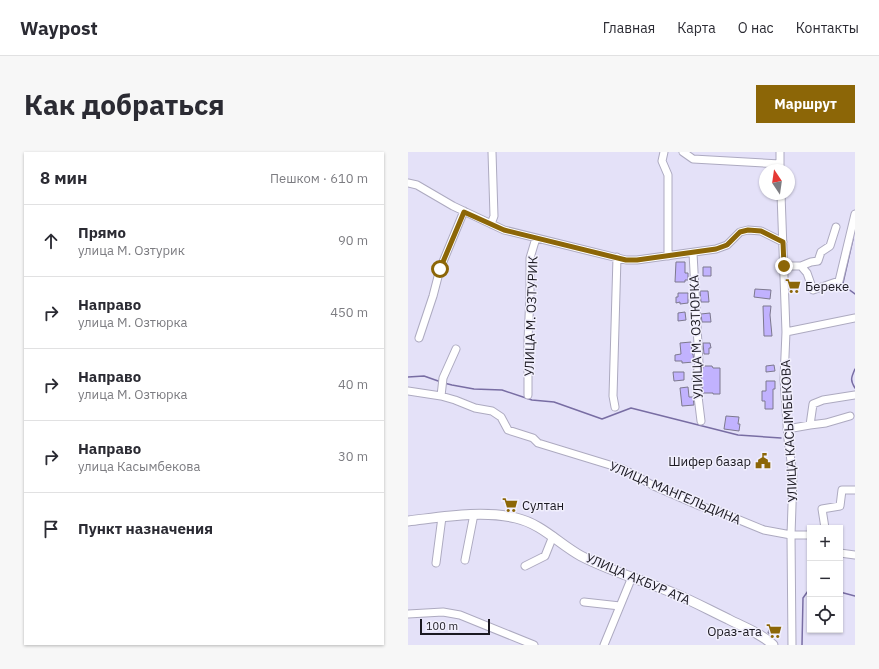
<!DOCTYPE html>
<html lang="ru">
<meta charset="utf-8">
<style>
body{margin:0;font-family:"IBM Plex Sans",sans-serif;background:#f7f7f7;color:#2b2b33}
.controls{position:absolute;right:12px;bottom:12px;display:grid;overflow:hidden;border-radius:0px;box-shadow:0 1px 3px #0004}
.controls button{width:36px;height:36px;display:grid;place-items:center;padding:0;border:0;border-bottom:1px solid #e1e1e2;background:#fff;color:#2b2b33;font:20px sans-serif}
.compass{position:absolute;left:351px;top:12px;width:36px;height:36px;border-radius:50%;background:#fff;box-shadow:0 1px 3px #0004;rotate:347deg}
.scale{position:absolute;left:12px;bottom:10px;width:70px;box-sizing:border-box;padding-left:4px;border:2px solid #1b1921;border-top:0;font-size:11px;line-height:14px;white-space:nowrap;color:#1b1921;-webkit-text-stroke:3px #f1effd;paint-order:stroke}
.stop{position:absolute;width:12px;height:12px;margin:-9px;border:3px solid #8c6607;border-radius:50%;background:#fff}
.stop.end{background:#8c6607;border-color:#fff;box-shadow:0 1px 4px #0008}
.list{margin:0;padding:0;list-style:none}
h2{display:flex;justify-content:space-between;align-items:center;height:52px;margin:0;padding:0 16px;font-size:17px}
h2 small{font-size:13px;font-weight:400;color:#7c7c81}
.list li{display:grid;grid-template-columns:26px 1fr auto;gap:12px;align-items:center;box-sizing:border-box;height:72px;padding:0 16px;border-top:1px solid #e1e1e2}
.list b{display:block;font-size:15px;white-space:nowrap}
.list p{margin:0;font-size:13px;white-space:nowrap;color:#7c7c81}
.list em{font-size:13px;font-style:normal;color:#7c7c81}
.icon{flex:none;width:22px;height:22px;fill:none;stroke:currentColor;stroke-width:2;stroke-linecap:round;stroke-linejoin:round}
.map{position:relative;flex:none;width:447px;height:493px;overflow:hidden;border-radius:0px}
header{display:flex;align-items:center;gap:24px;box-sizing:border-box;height:56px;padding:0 20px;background:#fff;border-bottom:1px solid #e1e1e2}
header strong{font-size:19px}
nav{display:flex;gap:22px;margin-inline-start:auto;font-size:14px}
.intro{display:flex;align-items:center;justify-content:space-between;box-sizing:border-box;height:96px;padding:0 24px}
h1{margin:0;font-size:28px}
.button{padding:10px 18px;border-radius:0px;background:#8c6607;color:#fff;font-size:14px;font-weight:700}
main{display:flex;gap:24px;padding:0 24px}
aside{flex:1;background:#fff;border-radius:0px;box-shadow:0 1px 3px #0004}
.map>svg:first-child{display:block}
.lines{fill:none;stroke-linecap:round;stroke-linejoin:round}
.stream{stroke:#786da3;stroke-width:1.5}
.building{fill:#c1b2fe;stroke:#7d798e}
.minor-casing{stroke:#adaac0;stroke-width:9}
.major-casing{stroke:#adaac0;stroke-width:11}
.minor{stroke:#fff;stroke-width:7}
.major{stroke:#fff;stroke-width:9}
.route{stroke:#8c6607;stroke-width:5}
.labels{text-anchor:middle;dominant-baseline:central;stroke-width:3;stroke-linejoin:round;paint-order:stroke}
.poi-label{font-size:13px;fill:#1b1921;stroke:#f1effd;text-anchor:start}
.street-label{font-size:13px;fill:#1b1921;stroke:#f1effd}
</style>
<header>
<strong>Waypost</strong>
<nav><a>Главная</a><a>Карта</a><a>О нас</a><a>Контакты</a></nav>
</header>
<div class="intro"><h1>Как добраться</h1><a class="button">Маршрут</a></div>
<main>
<aside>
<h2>8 мин<small>Пешком · 610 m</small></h2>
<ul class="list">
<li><svg class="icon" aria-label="ahead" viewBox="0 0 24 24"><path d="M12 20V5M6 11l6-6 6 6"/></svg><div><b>Прямо</b><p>улица М. Озтурик</p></div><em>90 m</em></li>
<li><svg class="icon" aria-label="right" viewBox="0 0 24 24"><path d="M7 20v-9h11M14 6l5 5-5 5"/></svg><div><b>Направо</b><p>улица М. Озтюрка</p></div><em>450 m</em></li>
<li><svg class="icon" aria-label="right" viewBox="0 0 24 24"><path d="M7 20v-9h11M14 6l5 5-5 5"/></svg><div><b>Направо</b><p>улица М. Озтюрка</p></div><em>40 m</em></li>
<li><svg class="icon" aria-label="right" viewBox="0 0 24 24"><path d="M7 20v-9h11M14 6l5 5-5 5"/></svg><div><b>Направо</b><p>улица Касымбекова</p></div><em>30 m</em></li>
<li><svg class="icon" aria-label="arrive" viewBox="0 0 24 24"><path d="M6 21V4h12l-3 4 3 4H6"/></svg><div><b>Пункт назначения</b></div></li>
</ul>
</aside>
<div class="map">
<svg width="447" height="493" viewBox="0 0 447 493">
<rect width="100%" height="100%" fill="#e4e1f8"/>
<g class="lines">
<!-- stream -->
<path class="stream" d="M445 87 435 131 436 134 447 142
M447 217C443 226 442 228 447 236
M0 225 16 224 33 230
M36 231 44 233 66 237 94 238 124 248 146 250 194 267 223 256 330 283 373 286
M432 440 447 444
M394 493 395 446 400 439 402 437"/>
</g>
<!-- building -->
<path class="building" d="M268 110H277V121H280V128H277V130H267Z
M295 115H303V124H295Z
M347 137 363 138 362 147 346 145Z
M292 139H300L301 150H293Z
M270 141H280V151L272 152V150L268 151V145H270Z
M355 154H363L362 163 364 184H356Z
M277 160 278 168 270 169V161Z
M302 161 303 170H294L293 162Z
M283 190 284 202H285L286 210 274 211V209H267V203L273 202 272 191Z
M295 191H302L303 196H301V202H296Z
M366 213 367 219 358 220V214Z
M295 214H304L305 216H312V242H305V241H295L293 228Z
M265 220H276V228L266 229Z
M358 229H367V237H365V257H357V249H354V239H358Z
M280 235 281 245H285L286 253 274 254 272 236Z
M318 264 331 265 330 272H332L331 279 316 277Z
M361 476 372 478 371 483 360 481Z"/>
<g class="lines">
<defs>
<path id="minor" d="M256 0 254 9 260 23V104
M275 0 285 7 372 12
M372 0V18
M0 31 9 33 45 54 96 78 218 108H229L308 97 319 93 332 80 340 78 353 79 375 90
M373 42 378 180 376 227 380 287 385 324 383 383 384 493
M83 72 86 64 84 0
M285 101 291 211 288 228 293 269
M376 114H393L403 110 410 109 413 100 422 94 428 75
M393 114 399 121 405 138 431 129 447 62
M378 180 447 166
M11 186 25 144 32 117 56 59
M0 239 33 244 47 248 67 256 84 259 93 265 100 278 125 286 130 291 215 317 246 334 292 354 312 360 356 378 383 383H402
M120 243V188L122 143V106L128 86
M33 244 35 226 48 197
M207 255 205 244 209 105
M402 273 405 252 415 248 447 243
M379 277 402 273 418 271 442 264
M417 376 414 357 432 354 434 338H447
M432 401 447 403
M57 408 66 362
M28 411 34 365
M117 414 137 404 145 384
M176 450 212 454
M0 462 35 460 52 463 126 493
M196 493 224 425"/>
<path id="major" d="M0 369C35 365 74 358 108 366 134 372 151 392 173 404 202 419 233 428 263 440 283 448 301 458 320 467 335 475 353 481 365 493"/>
</defs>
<!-- minor casing -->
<use href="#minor" class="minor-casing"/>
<!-- major casing -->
<use href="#major" class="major-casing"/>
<!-- minor -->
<use href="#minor" class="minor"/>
<!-- major -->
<use href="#major" class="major"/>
</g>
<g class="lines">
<!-- route -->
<path class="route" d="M32 117 56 60 96 78 218 108H229L308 97 319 93 332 80 340 78 353 79 375 90 376 114"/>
</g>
<!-- icons -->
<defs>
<symbol id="supermarket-bare" viewBox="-9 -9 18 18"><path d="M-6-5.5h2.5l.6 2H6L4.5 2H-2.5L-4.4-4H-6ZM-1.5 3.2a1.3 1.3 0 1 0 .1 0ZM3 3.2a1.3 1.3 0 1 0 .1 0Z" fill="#8c6607" stroke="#f1effd" stroke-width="2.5" paint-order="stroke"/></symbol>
<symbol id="civic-bare" viewBox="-9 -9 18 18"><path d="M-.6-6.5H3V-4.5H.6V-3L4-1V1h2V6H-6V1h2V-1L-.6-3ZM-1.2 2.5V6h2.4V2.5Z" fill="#8c6607" stroke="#f1effd" stroke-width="2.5" paint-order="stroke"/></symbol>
</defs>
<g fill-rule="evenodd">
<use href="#supermarket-bare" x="374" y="123" width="22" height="22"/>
<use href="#civic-bare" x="344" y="298" width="22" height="22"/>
<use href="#supermarket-bare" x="91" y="342" width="22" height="22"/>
<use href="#supermarket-bare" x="355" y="468" width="22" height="22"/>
</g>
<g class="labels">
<!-- poi labels -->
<g class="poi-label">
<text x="397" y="134">Береке</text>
<text x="343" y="309" text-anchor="end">Шифер базар</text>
<text x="114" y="353">Султан</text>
<text x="354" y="479" text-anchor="end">Ораз-ата</text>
</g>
<!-- street labels -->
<g class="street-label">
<text transform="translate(123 164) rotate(-88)">УЛИЦА М. ОЗТУРИК</text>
<text transform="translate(288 185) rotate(-92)">УЛИЦА М. ОЗТЮРКА</text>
<text transform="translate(381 279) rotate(-93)">УЛИЦА КАСЫМБЕКОВА</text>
<text transform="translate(267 341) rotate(23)">УЛИЦА МАНГЕЛЬДИНА</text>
<text transform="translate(230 427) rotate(23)">УЛИЦА АКБУР АТА</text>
</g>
</g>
</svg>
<div class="controls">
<button>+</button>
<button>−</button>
<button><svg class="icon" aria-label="locate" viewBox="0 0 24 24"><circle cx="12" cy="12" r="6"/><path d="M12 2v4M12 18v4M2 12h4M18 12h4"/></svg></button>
</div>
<svg class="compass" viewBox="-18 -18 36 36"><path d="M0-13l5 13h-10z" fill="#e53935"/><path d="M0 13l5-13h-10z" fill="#7c7c81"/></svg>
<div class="scale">100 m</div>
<div class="stop" style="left:32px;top:117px"></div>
<div class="stop end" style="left:376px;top:114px"></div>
</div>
</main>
